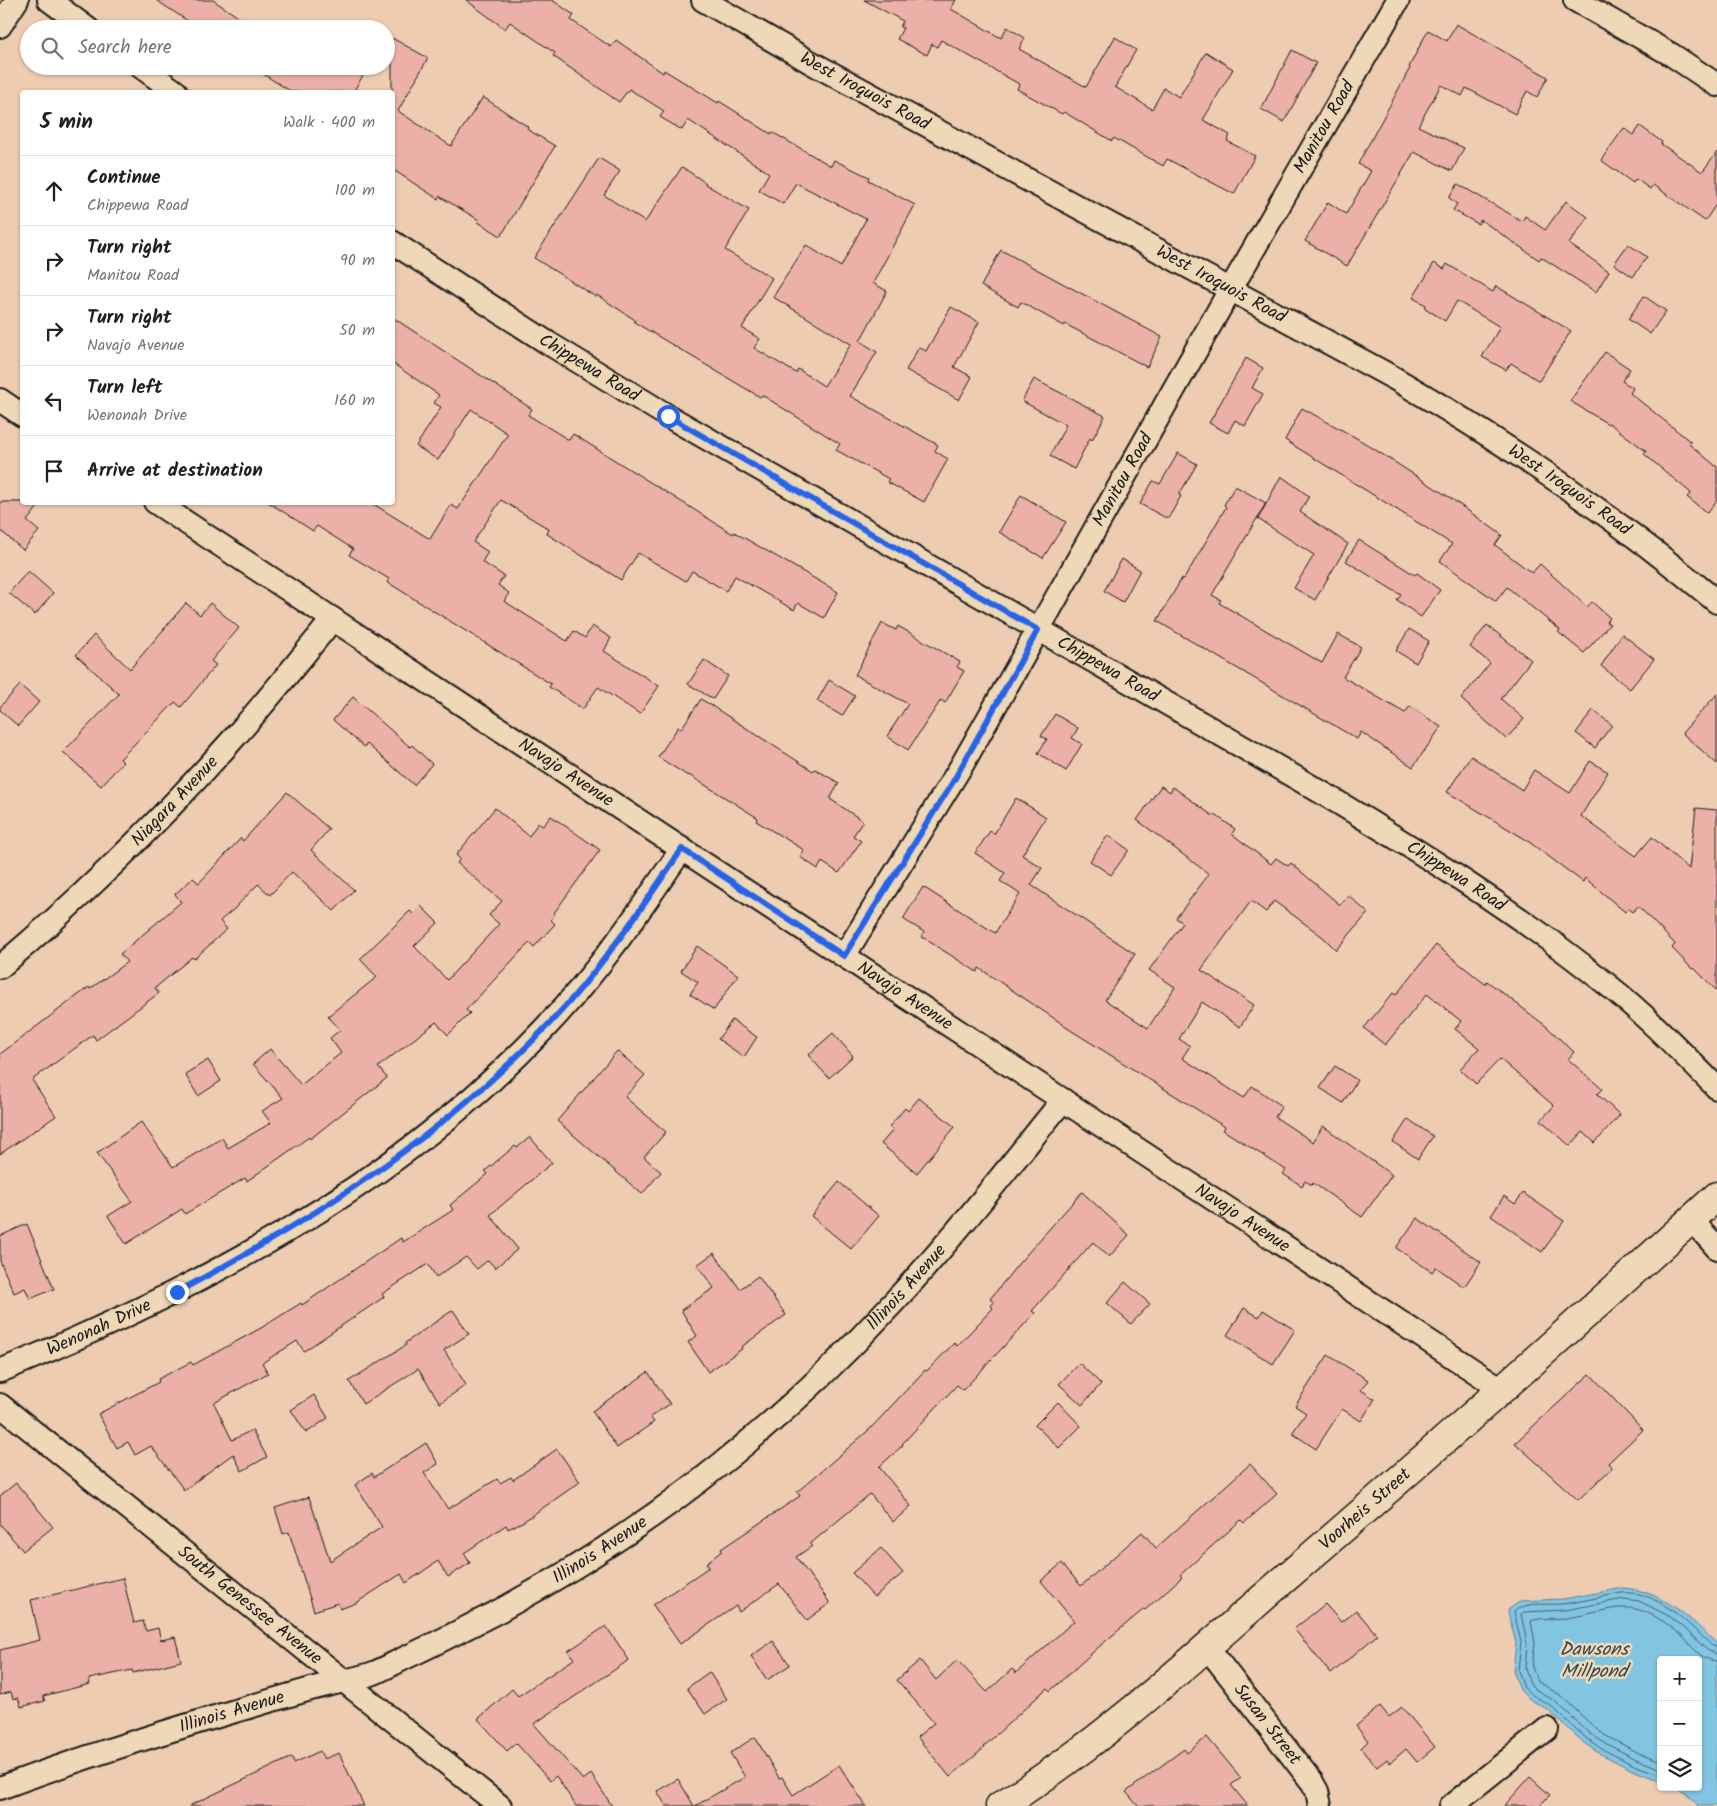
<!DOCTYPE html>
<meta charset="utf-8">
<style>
body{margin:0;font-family:Kalam,sans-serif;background:#f2f2f2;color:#202124}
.controls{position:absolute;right:15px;bottom:15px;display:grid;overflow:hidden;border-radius:5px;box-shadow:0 1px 4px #0004}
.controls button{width:45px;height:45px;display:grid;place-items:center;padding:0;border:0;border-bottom:1px solid #e0e0e0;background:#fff;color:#202124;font:25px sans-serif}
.stop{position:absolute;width:15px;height:15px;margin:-11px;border:4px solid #2563eb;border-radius:50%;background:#fff}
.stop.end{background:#2563eb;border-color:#fff;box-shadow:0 1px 5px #0008}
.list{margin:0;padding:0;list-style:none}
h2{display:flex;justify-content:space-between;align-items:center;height:65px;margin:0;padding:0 20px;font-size:21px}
h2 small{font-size:16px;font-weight:400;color:#757577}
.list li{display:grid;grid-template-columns:32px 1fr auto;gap:15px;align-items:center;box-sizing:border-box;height:70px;padding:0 20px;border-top:1px solid #e0e0e0}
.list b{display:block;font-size:19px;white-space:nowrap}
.list p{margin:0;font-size:16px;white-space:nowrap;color:#757577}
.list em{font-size:16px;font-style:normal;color:#757577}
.icon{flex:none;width:28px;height:28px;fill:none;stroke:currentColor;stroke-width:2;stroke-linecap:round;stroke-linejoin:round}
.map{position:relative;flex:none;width:1717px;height:1806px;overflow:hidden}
.search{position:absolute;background:#fff;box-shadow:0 1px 4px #0004;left:20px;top:20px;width:375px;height:55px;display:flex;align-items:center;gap:12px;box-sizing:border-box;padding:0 18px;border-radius:28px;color:#757577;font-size:19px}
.panel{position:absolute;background:#fff;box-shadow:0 1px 4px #0004;left:20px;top:90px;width:375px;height:415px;border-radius:5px}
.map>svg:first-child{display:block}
.water{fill:#82c5e3;stroke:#598193}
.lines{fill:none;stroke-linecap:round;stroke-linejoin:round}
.shore{stroke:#45606c;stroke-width:1}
.building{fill:#ebb0a8;stroke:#1c1c1c}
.street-casing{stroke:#1c1c1c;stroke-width:26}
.secondary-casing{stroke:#1c1c1c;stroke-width:31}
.street{stroke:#efd8b7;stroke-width:22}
.secondary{stroke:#efd8b7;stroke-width:28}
.route{stroke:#2563eb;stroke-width:6}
.labels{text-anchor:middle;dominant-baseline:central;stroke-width:5;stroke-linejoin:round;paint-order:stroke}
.street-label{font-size:18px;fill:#1c1c1c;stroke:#efd8b7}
.water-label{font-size:19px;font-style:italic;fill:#36464e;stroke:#efd8b7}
</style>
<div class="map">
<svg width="1717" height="1806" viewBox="0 0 1717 1806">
<rect width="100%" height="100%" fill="#eeccb2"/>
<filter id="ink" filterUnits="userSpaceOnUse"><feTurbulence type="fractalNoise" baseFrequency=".02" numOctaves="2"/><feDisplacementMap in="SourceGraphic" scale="10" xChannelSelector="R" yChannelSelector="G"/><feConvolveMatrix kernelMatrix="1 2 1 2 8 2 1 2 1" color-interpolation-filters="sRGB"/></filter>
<g filter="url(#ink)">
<!-- water -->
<path class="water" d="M1624 1588C1663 1591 1690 1618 1717 1644V1806H1699L1685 1793 1674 1787H1698V1660H1661V1781L1632 1770 1597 1752 1584 1743 1548 1710 1528 1698 1520 1690 1513 1670 1516 1643 1508 1612 1509 1609 1521 1601 1563 1599Z"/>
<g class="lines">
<!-- shore -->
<path class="shore" d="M1661 1761 1639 1753 1606 1736 1595 1728 1560 1695 1537 1681 1532 1667 1535 1643 1531 1621C1541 1617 1555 1619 1566 1618 1616 1611 1628 1594 1675 1630 1688 1640 1699 1661 1717 1661
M1661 1769 1636 1759 1603 1742 1590 1734 1555 1701 1535 1689 1530 1684 1525 1669 1527 1643 1521 1614 1524 1612 1565 1610 1624 1599 1639 1601 1665 1614 1681 1625 1708 1651 1717 1654
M1661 1775 1634 1765 1600 1748 1587 1739 1551 1706 1531 1694 1524 1688 1518 1670 1521 1642 1514 1612C1525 1601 1547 1605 1562 1604 1582 1602 1602 1596 1622 1593 1656 1589 1690 1625 1712 1646L1717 1647"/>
</g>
<!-- building -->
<path class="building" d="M156 0H213L256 29H200Z
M466 0H552L574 15 571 20 611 47 616 40 663 73 664 70 718 103 719 101 771 134 772 132 831 166 834 160 869 177 868 180 915 205 873 283 887 291 860 341 877 352 850 396 938 445 935 451 948 459 924 502 887 482 889 479 836 450 840 444 762 395 760 397 743 387 634 322 635 320 597 295 596 297 534 258 599 158 620 171 604 195 645 222 682 167 706 183 705 184 749 210 725 250 772 278 742 328 760 339 754 348 796 373 798 369 824 386 851 344 773 297 806 245 841 267 866 219 796 183 783 204 759 190 769 173 688 120 682 130 660 117 664 111 629 89 619 102 553 56 555 53 510 22 505 29Z
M864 0H956L951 9 1001 38 1007 27 1025 38 1019 49 1086 87 1115 37 1136 50 1115 87 1152 109 1164 88 1179 97 1206 52 1233 69 1203 120 1230 135 1227 141 1255 156 1234 194 1167 159 1163 166 1114 138 1112 141 1064 112 1062 114 1017 89 1019 84 941 40 937 47 932 44 927 55 897 39 903 28 900 27 903 21Z
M1456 24 1548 77 1537 97 1527 91 1515 114 1466 88 1462 96 1441 85 1418 126 1464 148 1452 171 1414 152 1347 266 1305 241 1328 202 1346 214 1371 171 1358 164 1410 68 1409 67 1428 30 1447 41Z
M392 38 428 58 398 111 451 146 483 97 528 127 527 129 555 146 501 236 478 222 479 220 439 196 438 199 392 169Z
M1292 50 1316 63 1284 122 1261 109Z
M250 66H369L353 92H292Z
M1640 126 1662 142 1661 144 1702 172 1717 152V203L1705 221 1653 185 1650 189 1636 179 1633 183 1601 160 1624 128 1634 135Z
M1458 184 1522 221 1525 216 1545 230 1566 201 1588 217 1569 244 1609 271 1596 292 1541 257 1539 260 1481 220 1478 224 1453 210 1457 204 1449 198Z
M1628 244 1647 257 1633 277 1614 264Z
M1001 250 1162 337 1147 367 1065 324 1064 326 1021 302 1018 307 981 286Z
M1434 263 1444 269 1447 264 1493 292 1496 286 1571 331 1539 381 1511 363 1506 370 1482 357 1500 327 1457 301 1445 321 1425 308 1426 305 1413 298Z
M1644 296 1666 311 1650 334 1628 319Z
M951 307 979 322 954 367 972 377 959 400 906 370 919 347 926 351Z
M392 317 532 409 528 415 569 440 573 434 733 534 734 532 838 592 824 618 798 603 794 610 735 576 726 591 692 571 686 581 638 553 621 580 547 534 549 529 501 500 473 542 488 552 482 562 504 576 498 585 509 593 504 601 567 641 574 631 585 638 592 626 611 638 604 651 659 686 640 714 598 687 583 709 549 687 551 684 387 582 389 579 349 555 353 549 317 526 313 531 268 502H370L430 539 451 505 458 509 508 434 471 409 438 460 416 446 441 407 434 403 439 395 392 363Z
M1605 352 1630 369 1622 381 1633 388 1630 393 1691 442 1689 444 1717 467V500L1707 513 1687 497 1691 493 1644 454 1646 451 1609 423 1608 424 1570 401Z
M1246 358 1263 368 1252 388 1263 394 1245 426 1235 420 1228 433 1209 423Z
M1034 379 1105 416 1092 440 1090 438 1074 469 1050 456 1066 425 1022 401Z
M1302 408 1360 440 1449 497 1502 535 1495 545 1532 573 1540 564 1587 607 1592 602 1610 618 1606 622 1610 624 1584 653 1558 632 1560 630 1507 587 1496 601 1440 561 1452 544 1285 440Z
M1178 453 1197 464 1179 495 1181 496 1168 519 1140 504 1153 481 1160 484Z
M1281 476 1309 496 1300 512 1348 544 1315 600 1294 588 1314 555 1258 519Z
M1235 486 1266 503 1212 595 1221 600 1219 603 1322 663 1338 634 1361 647 1343 677 1405 713 1410 706 1441 727 1413 767 1361 732 1357 739 1157 621 1182 578 1184 579 1226 507 1224 505Z
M1021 495 1066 522 1043 558 999 532Z
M0 502H42L27 521 39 531 23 550 0 530Z
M1359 540 1415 575 1417 573 1440 590 1421 617 1397 600 1401 595 1346 561Z
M1122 559 1140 570 1123 602 1104 591Z
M28 571 53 593 35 615 9 593Z
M186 603 200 615 210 603 239 628 211 661 216 665 181 707 175 702 120 759 123 762 101 786 63 752 119 694 76 655 94 635 130 669Z
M882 623 896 630 898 626 960 662 957 667 964 671 945 703 941 700 908 750 887 736 908 704 855 675Z
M1487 625 1531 660 1501 699 1524 719 1506 739 1461 699 1490 663 1470 647Z
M1409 629 1429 641 1416 663 1396 651Z
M1622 634 1654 659 1630 689 1601 666Z
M704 660 728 676 713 699 688 684Z
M829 680 855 696 842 716 817 701Z
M20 685 39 702 18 726 0 710V707Z
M1717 694V764L1682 733Z
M353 697 410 747 412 745 432 764 414 785 367 744 364 747 333 720Z
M701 699 813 771 815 769 839 783 830 799 863 821 853 836 861 841 839 873 822 862 818 869 800 857 804 850 756 821 758 818 689 775 688 776 658 757 678 727 681 729Z
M1593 710 1612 725 1595 748 1576 733Z
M1055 714 1078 728 1072 738 1082 744 1066 771 1038 753 1047 739 1041 736Z
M1471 756 1522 790 1534 770 1570 793 1590 761 1608 772 1581 816 1636 856 1652 837 1689 869 1696 808 1717 810V991L1694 968 1692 969 1672 948 1675 944 1638 906 1633 912 1628 908 1625 912 1585 878 1583 882 1525 839 1447 792Z
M1161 786 1170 792 1173 787 1213 816 1214 814 1235 829 1232 834 1271 864 1276 858 1288 866 1291 863 1340 905 1348 895 1368 913 1336 950 1323 937 1274 901 1266 912 1251 901 1201 970 1254 1005 1240 1027 1202 1002 1179 1039 1190 1046 1182 1058 1244 1098 1252 1086 1282 1106 1275 1117 1313 1142 1323 1126 1392 1175 1362 1217 1313 1183 1312 1185 1305 1181 1302 1186 1283 1174 1286 1170 1223 1130 1225 1127 1064 1026V1025L979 968 977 972 922 937 924 932 903 919 923 887 995 933 1020 894 1000 881 1005 873 975 853 990 831 994 834 1016 798 1046 817 1022 855 1042 868 1031 885 1135 954 1105 1000 1148 1028 1175 987 1149 970 1183 923 1176 918 1209 874 1137 820Z
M287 792 329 829 311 850 354 890 334 911 292 872 270 895 258 884 234 909 220 921 227 929 194 959 192 957 155 988 159 993 96 1040 93 1035 32 1080 56 1116 0 1154V1054L89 987 90 989 127 962 120 954 181 902 175 894 193 878 199 883 241 838 243 841Z
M495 808 529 836 538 823 543 826 551 816 600 850 554 913 555 914 551 920 555 924 534 947 530 943 525 947 466 1010 470 1013 448 1035 436 1022 378 1067 387 1078 310 1139 309 1137 247 1181 245 1178 185 1214 182 1209 126 1244 108 1216 132 1201 97 1153 141 1122 173 1167 222 1138 228 1148 271 1123 262 1111 283 1098 253 1064 270 1049 301 1085 341 1053 330 1038 340 1030 328 1016 377 977 360 959 410 911 413 914 421 906 438 923 414 946 447 980 499 924 489 915 502 901 457 863 460 859 456 855Z
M1108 835 1129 850 1111 875 1090 861Z
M1436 945 1485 984 1487 981 1546 1026 1574 1052 1568 1059 1602 1089 1597 1094 1620 1115 1595 1143 1583 1132 1570 1146 1541 1120 1554 1106 1500 1059 1476 1084 1460 1069 1479 1048 1455 1029 1461 1021 1427 994 1385 1045 1364 1028 1393 993 1396 995Z
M697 946 738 975 714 1010 690 994 698 982 681 971Z
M732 1020 757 1037 744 1057 718 1039Z
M833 1033 853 1056 829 1078 808 1055Z
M617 1051 645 1075 625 1097 666 1132 644 1157 661 1172 642 1194 557 1121Z
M208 1060 221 1081 198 1096 185 1074Z
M1335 1066 1357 1080 1343 1103 1320 1088Z
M919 1098 955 1127 917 1173 881 1144 893 1130 889 1127 905 1108 908 1111Z
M1408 1119 1433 1136 1418 1159 1393 1142Z
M530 1137 552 1163 490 1215 518 1249 495 1268 488 1260 477 1269 466 1257 436 1277 428 1264 382 1294 384 1297 304 1351 297 1341 262 1363 268 1373 214 1403 232 1440 252 1430 267 1457 242 1471 233 1454 184 1490 151 1446 135 1455 128 1442 117 1448 98 1414 159 1382 158 1379 191 1362 193 1365 261 1328 301 1303 302 1305 401 1238 403 1242 453 1210 450 1205 488 1174 485 1171 515 1146 517 1148Z
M839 1182 879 1216 851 1249 811 1216Z
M1082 1192 1129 1235 1109 1257 1093 1242 1032 1311 1035 1313 963 1390 957 1385 902 1444 903 1445 879 1467 911 1506 893 1522 870 1494 810 1544 812 1546 796 1557 830 1603 807 1620 779 1584 739 1612 736 1606 680 1644 653 1605 709 1567 706 1563 722 1551 721 1549 800 1496 797 1492 870 1429 925 1370 927 1371 954 1343 957 1346 993 1308 991 1306 994 1302 990 1299 1019 1263Z
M1523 1193 1564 1221 1542 1252 1491 1216 1504 1196 1515 1204Z
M1417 1218 1481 1262 1464 1287 1436 1267 1432 1272 1396 1248Z
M27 1224 54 1289 30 1299 25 1288 14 1293 0 1261V1236Z
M714 1253 740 1289 758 1276 786 1315 741 1347 742 1349 708 1372 688 1342 697 1336 681 1310 714 1288 697 1265Z
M1125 1282 1150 1304 1131 1324 1107 1303Z
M1244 1308 1259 1317 1263 1310 1295 1330 1273 1364 1227 1335Z
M453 1310 469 1334 444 1350 466 1385 440 1403 418 1369 363 1404 349 1381 406 1345 405 1343Z
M1328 1355 1368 1380 1361 1390 1375 1399 1361 1421 1342 1409 1316 1449 1292 1433 1306 1413 1295 1406Z
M1079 1363 1101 1384 1082 1405 1059 1384Z
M648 1372 670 1404 650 1417 654 1422 617 1448 592 1411Z
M1590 1374 1643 1430 1608 1463 1612 1468 1578 1500 1515 1443Z
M314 1395 328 1418 306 1433 291 1410Z
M1058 1402 1081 1426 1059 1448 1035 1425Z
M426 1443 438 1464 424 1473 448 1509 497 1479 500 1483 511 1477 513 1480 557 1449 580 1482 524 1521 508 1529 506 1525 464 1553 470 1563 448 1577 438 1561 406 1583 401 1574 356 1603 340 1609 338 1603 314 1611 289 1532 283 1534 275 1508 309 1497 330 1561 382 1527 355 1485 372 1473 374 1477Z
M1250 1464 1277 1494 1244 1523 1241 1520 1180 1575 1182 1577 1145 1610 1144 1609 1101 1645 1050 1691 1047 1688 983 1747 984 1748 950 1777 917 1737 934 1723 897 1680 920 1660 936 1680 957 1660 987 1692 1012 1669 1016 1673 1074 1621 1041 1581 1062 1563 1081 1586 1142 1532 1156 1548Z
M16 1483 53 1527 23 1551 0 1524V1496Z
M881 1548 903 1573 874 1597 852 1573Z
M123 1578 134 1623 143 1621 146 1631 158 1628 161 1640 175 1637 181 1661 133 1673 132 1670 89 1679 90 1684 43 1696 45 1701 21 1707 18 1698 13 1699 11 1692 0 1695V1650L40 1640 31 1600Z
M1325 1604 1341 1622 1356 1610 1377 1635 1331 1674 1294 1629Z
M606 1626 629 1660 534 1724 583 1780 591 1774 612 1806H576L556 1776 550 1781 516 1743 507 1751 478 1719 512 1689 518 1696 574 1659 568 1651Z
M773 1641 790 1665 767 1680 751 1656Z
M709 1672 727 1699 705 1714 687 1688Z
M1380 1706 1389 1717 1402 1707 1435 1747 1417 1762 1406 1749 1390 1763 1387 1759 1377 1767 1361 1748 1368 1741 1356 1726Z
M755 1737 779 1778 782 1777 793 1795 839 1765 866 1806H695L745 1777 730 1753Z
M1207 1737 1241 1778 1231 1785 1248 1806H1138L1126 1792 1184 1749 1187 1753Z
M320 1751 324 1759 339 1753 364 1806H189L292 1757 294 1763Z
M1530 1777 1550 1795 1539 1806H1504Z
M678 1779 694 1806H666L657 1791Z"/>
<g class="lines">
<defs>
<g id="street">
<path d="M49 0 88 29"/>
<path id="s1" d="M703 0 812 63 1394 378C1508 444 1617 518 1717 602"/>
<path d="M1575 0 1672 55 1717 85"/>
<path d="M0 26 17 0"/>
<path d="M140 66 176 92"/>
<path id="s2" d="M392 242 548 343 668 416 1319 791C1419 851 1519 913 1609 986 1648 1017 1682 1053 1717 1088"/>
<path d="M0 400 22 415"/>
<path id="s3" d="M155 502 1503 1390"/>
<path id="s4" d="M844 956 962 765 1230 290 1398 0"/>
<path id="s5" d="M0 967C83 897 161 820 233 739 268 700 300 659 333 619"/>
<path d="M1691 1219 1717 1248"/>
<path id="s6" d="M0 1371C199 1289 393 1188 543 1030 596 975 639 912 682 849"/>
<path id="s7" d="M0 1405 500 1806"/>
<path id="s8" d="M1207 1647 1312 1782 1317 1791 1320 1806"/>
<path id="s9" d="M0 1788C102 1750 206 1719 311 1689 331 1683 354 1680 374 1673 386 1668 398 1661 409 1656 439 1642 468 1627 497 1612 644 1533 778 1428 891 1305 952 1240 1007 1169 1063 1100"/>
<path d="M1451 1806 1547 1729"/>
</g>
<g id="secondary">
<path id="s10" d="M1000 1806C1102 1743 1191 1660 1281 1582 1428 1456 1573 1327 1717 1196"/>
</g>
</defs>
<!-- street casing -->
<use href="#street" class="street-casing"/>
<!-- secondary casing -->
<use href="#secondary" class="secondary-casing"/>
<!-- street -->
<use href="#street" class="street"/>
<!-- secondary -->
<use href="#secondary" class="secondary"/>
</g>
</g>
<g class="lines" filter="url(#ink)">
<!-- route -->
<path class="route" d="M177 1292C322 1215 460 1125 570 1001 611 954 646 901 682 849L844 956 954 780 1038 630 668 416"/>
</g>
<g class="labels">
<!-- street labels -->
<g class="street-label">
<text stroke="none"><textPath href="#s1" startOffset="186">West Iroquois Road</textPath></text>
<text stroke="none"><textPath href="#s4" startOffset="958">Manitou Road</textPath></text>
<text stroke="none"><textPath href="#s1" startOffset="591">West Iroquois Road</textPath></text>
<text stroke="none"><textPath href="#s2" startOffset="234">Chippewa Road</textPath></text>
<text stroke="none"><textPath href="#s4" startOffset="552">Manitou Road</textPath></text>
<text stroke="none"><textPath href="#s1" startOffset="996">West Iroquois Road</textPath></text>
<text stroke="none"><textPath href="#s2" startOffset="834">Chippewa Road</textPath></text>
<text stroke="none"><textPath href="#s3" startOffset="492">Navajo Avenue</textPath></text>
<text stroke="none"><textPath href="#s5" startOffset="241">Niagara Avenue</textPath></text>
<text stroke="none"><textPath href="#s2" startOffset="1239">Chippewa Road</textPath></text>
<text stroke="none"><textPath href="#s3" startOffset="898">Navajo Avenue</textPath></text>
<text stroke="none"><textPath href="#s3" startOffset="1302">Navajo Avenue</textPath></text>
<text stroke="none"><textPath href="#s9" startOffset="1054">Illinois Avenue</textPath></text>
<text stroke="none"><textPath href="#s6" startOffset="108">Wenonah Drive</textPath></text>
<text stroke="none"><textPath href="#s10" startOffset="471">Voorheis Street</textPath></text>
<text stroke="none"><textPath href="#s9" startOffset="649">Illinois Avenue</textPath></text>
<text stroke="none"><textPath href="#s7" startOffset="320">South Genessee Avenue</textPath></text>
<text stroke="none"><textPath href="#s9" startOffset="244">Illinois Avenue</textPath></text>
<text stroke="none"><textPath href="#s8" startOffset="98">Susan Street</textPath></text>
</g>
<!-- water labels -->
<g class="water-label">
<text x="1594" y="1650">Dawsons<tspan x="1594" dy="22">Millpond</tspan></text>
</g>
</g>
</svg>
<div class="controls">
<button>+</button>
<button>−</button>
<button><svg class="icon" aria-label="layers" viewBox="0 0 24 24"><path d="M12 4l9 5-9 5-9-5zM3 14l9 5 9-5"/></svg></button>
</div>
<div class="stop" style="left:668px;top:416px"></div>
<div class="stop end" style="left:177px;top:1292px"></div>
<div class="search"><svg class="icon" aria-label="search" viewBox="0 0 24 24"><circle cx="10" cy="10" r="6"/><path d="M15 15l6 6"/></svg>Search here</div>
<section class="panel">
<h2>5 min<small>Walk · 400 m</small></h2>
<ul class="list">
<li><svg class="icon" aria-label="ahead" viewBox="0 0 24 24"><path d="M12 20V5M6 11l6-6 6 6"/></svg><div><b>Continue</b><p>Chippewa Road</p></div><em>100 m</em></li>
<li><svg class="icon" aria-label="right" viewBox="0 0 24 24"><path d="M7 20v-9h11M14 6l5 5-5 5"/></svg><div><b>Turn right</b><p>Manitou Road</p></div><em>90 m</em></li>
<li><svg class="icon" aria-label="right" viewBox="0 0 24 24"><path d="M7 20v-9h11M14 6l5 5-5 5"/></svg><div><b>Turn right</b><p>Navajo Avenue</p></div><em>50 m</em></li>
<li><svg class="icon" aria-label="left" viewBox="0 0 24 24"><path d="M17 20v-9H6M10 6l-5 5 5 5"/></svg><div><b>Turn left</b><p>Wenonah Drive</p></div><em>160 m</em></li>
<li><svg class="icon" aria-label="arrive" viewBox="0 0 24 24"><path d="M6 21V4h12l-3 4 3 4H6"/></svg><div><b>Arrive at destination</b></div></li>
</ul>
</section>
</div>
